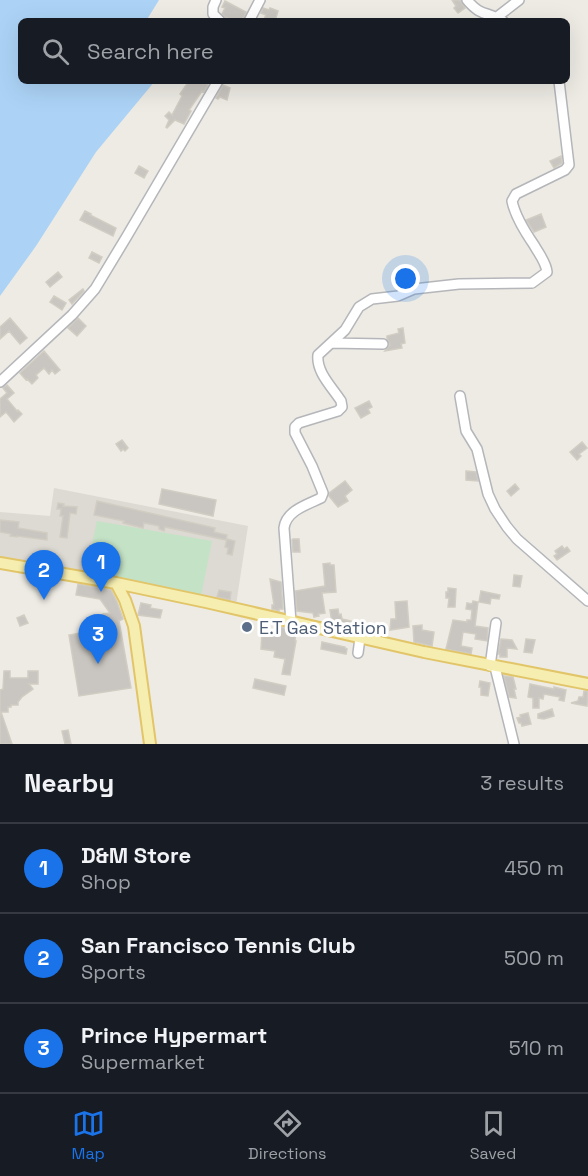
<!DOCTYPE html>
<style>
body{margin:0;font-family:"Space Grotesk",sans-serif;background:#20242c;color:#f1f3f6}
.you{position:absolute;left:406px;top:279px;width:21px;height:21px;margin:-15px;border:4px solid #fff;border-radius:50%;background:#1a73e8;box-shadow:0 0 0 9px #1a73e833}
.badge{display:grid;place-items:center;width:39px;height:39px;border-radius:50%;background:#1a73e8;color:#fff;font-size:20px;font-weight:700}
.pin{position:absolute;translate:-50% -50px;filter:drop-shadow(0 2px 3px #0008)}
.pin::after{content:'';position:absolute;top:32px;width:21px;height:18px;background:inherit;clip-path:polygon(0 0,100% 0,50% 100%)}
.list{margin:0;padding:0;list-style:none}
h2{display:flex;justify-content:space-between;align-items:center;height:78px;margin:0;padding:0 24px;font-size:26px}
h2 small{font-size:20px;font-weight:400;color:#9ea1a6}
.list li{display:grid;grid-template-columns:39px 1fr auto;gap:18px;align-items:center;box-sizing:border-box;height:90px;padding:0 24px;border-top:2px solid #363941}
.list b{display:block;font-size:22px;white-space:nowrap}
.list p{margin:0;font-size:20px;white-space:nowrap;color:#9ea1a6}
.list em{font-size:20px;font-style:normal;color:#9ea1a6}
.icon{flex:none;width:33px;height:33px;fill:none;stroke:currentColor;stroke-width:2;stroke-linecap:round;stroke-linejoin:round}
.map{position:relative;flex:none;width:588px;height:744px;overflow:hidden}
.search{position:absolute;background:#171b24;box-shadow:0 6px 24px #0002;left:18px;right:18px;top:18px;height:66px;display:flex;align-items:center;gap:15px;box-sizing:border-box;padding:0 21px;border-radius:9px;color:#9ea1a6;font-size:22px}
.sheet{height:348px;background:#171b24}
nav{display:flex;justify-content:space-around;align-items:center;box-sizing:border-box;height:84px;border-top:2px solid #363941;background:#171b24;font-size:16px;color:#9ea1a6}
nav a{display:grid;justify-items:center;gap:3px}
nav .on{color:#1a73e8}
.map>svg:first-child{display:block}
.education{fill:#dddad3}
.green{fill:#c4e2c5}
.water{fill:#acd3f6}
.building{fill:#c9c6c1;stroke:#d1cdc3;stroke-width:1.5}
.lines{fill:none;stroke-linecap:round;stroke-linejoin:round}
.minor-casing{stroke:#b5b6ba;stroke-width:12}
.major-casing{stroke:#e2c568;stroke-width:14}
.minor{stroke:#fff;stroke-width:9}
.major{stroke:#f6eeb0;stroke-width:10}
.service-dot{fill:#5c6f8a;stroke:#fff;stroke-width:2}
.labels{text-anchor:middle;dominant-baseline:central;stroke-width:6;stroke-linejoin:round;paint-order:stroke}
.service-label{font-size:18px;fill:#4e5e75;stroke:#fff;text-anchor:start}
</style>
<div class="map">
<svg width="588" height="744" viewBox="0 0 588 744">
<rect width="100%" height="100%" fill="#edebe4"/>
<!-- education -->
<path class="education" d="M54 488 248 526 236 605 0 560V512L50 516Z"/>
<!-- green -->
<path class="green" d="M97 521 212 541 201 596 86 573Z"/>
<!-- water -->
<path class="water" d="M0 0H159L146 21H21V81H155L96 152 36 246 0 296Z"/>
<!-- building -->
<path class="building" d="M452 0H460L465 8 458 13 454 8 456 6Z
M225 1 246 12 242 21H233L225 17 222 14 225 8 222 7Z
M263 8 269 10 270 8 278 11 275 21H263L266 15 261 13Z
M189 81H202L208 85 204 92 202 91 189 110 191 111 184 124 175 120 167 128 166 127 169 120 165 116 169 112 172 115 182 96 180 94Z
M223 85 230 88 227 100 220 97 218 99 216 98Z
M561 156 562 163 554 168 550 161Z
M139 166 148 171 144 178 135 173Z
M85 211 91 214 90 215 116 228 113 236 80 220Z
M541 214 546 227 534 232 526 220Z
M92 252 102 257 99 263 89 258Z
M58 272 62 277 50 287 46 282Z
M83 289 84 291 72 304 69 300Z
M54 296 66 303 62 310 50 302Z
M10 318 27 338 20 344 9 331 0 339V327Z
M78 318 86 326 77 336 68 328Z
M403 328 405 343 401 344 402 348 385 351 390 345 387 338V336L399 333 398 329Z
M44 351 60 370 55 374 52 370 49 374 44 368 36 375 38 378 32 384 27 379 26 380 20 373Z
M7 385 14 393 7 399 17 411 18 410 22 414 14 422 6 412 0 417V399L7 393 3 388Z
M369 401 372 407 368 409 370 413 361 418 355 408Z
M122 440 128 448 125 451 123 449 121 451 116 444Z
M582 442 587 448 579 454 581 456 577 460 570 452Z
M466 471 476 472 478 481 466 480Z
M345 481 352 490 345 496 348 501 338 507 329 496V493Z
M515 484 519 489 511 496 507 491Z
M162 489 216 500 213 516 159 504Z
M97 501 215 528 214 532 227 535 226 540 165 527 164 531 159 529V526L144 523 143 528 123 523 124 521 94 515Z
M58 503 64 504 63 506 77 507 76 514 70 513 67 538 60 537 63 516H60L61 509H57Z
M0 520 19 522 18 528 47 533V540L17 536V537L10 536 11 534 0 532Z
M227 539 235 541 232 555 227 554 228 548 225 547Z
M293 539H299L300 552H293L292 540Z
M562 546 564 549 567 547 570 551 557 560 554 556 557 554 555 551Z
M330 563V565H334L336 592 322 593 325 613 318 614 319 616 314 617 313 613 297 611 295 591 325 586 323 564Z
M514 575 522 576 520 587 513 586Z
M270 579 281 582 283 609H279V611L272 609V605H274Z
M78 584 111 590 117 602 123 619 119 621 131 688 79 696 69 635 102 629 101 622 104 621 103 614 110 613 100 599 76 595Z
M448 588 456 589 455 607H448L449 598H446V592H448Z
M219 590 231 592 230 600 217 597Z
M481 591 500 595 499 599 491 598 490 604 479 602Z
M407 601 409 627 390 630 391 619H396L395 602Z
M473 601 478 602 475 626 488 628 487 641 475 639 476 634 463 632 461 646 472 648 471 654 446 649 453 620 467 622V620H471L472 610 466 609 467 603 472 604Z
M141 603 151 605 150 608 162 610 160 618 138 615Z
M338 609 339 615 341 614 342 619 351 621 349 627 335 624V622L332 623 330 610Z
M24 615 28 623 20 626 17 618Z
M422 625V630L434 632 432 646 414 642 413 626Z
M279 627 296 630 295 641H296L290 675 282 674 285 659 274 657 275 651 261 649 262 632 274 634 275 632H278Z
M501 639 512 640 517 649 507 648V657H500V654H498Z
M526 639 535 640 532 653 524 652Z
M322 642 345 647V648L347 649 346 654 321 649Z
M4 671H10V678H28V671H38V684H29L33 689 22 697 18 702V705H11V707H8V712H1L12 744H0V690L3 689Z
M504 676 513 677 516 689H514L516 698 509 697Z
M255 679 286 686 284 695 253 688Z
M480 681 490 683 488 696 481 695V687H479Z
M530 684 554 689V687L566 690 564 701 559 700 560 697 544 694 543 699 539 698V708H533V698L528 697Z
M584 691H588L587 706 571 703 578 701 579 697H583Z
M552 709 554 716 544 719 538 718V714Z
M528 713 531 724 522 726 521 723H519L517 718 521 717 520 715Z
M68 730 71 744H65L62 731Z"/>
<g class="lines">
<defs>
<path id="minor" d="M216 0 213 7V14L220 21
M467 0C481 17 487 11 503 21
M497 17 519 0
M249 21 260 0
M331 343 383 344
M0 382 72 315 95 289 127 236 218 81
M460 396 466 431 477 449 488 494 495 509 507 527 517 539 588 601
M291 622 284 528C286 511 306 505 321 498L323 493 312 466 295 433V427L299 423 338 411 342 407 341 401C332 387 316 372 318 355L345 330 359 307 372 299 398 296 414 289 459 284 532 283 547 272C546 262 539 254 534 245 525 232 515 216 512 201L516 194 565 170 569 165 559 81
M358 653 360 638
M490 666 496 623
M495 667 514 744"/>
<path id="major" d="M0 563 116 583 206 602 424 652 588 684
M116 583 125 600 134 626 150 744"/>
</defs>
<!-- minor casing -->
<use href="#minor" class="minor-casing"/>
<!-- major casing -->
<use href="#major" class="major-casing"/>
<!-- minor -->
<use href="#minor" class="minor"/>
<!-- major -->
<use href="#major" class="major"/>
</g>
<!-- markers -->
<circle class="service-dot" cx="247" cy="627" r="6"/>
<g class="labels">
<!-- service labels -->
<g class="service-label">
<text x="259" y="627">E.T Gas Station</text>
</g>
</g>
</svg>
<div class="you"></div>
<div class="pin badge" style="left:101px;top:592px">1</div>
<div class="pin badge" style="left:44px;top:600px">2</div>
<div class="pin badge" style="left:98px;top:664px">3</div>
<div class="search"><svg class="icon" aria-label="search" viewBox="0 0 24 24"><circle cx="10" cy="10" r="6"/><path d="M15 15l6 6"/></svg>Search here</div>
</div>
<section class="sheet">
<h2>Nearby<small>3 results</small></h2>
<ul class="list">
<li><span class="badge">1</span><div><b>D&amp;M Store</b><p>Shop</p></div><em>450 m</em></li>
<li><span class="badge">2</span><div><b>San Francisco Tennis Club</b><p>Sports</p></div><em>500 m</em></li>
<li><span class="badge">3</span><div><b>Prince Hypermart</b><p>Supermarket</p></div><em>510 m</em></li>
</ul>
</section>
<nav>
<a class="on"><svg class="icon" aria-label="map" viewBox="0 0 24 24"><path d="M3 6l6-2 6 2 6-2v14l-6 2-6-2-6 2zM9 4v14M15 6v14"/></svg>Map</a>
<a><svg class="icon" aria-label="directions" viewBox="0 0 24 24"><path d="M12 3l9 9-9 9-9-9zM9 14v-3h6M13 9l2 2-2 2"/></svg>Directions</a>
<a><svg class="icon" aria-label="saved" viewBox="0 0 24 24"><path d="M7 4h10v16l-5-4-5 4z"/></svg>Saved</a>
</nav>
